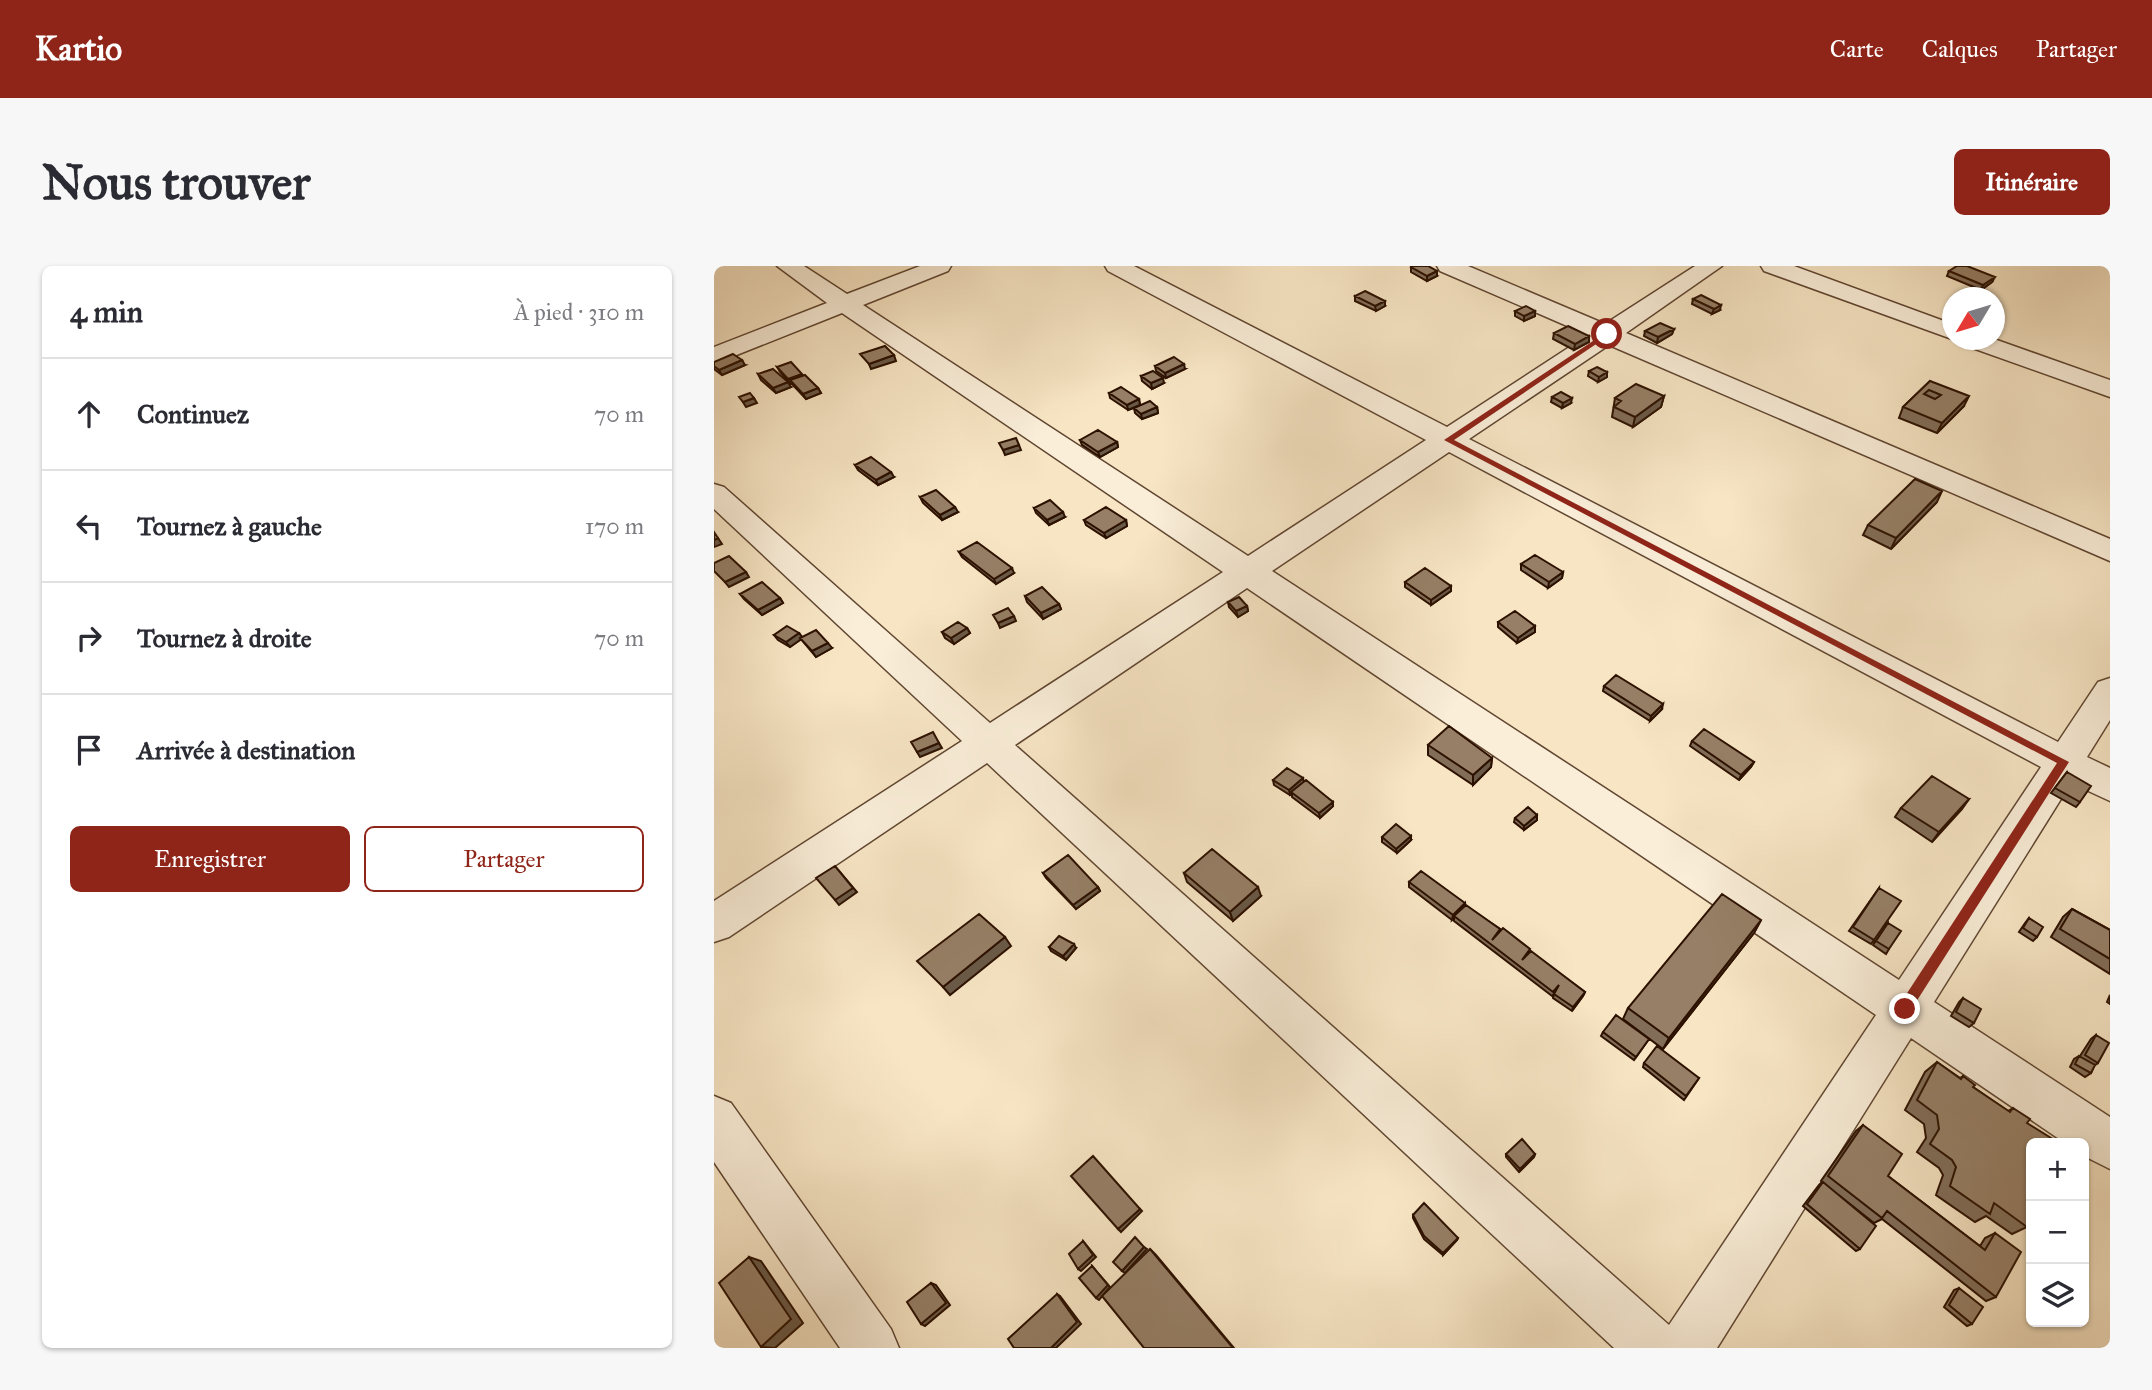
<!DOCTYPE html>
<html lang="fr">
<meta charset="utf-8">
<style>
body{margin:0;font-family:"IM FELL Great Primer",serif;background:#f7f7f7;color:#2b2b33}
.controls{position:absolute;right:21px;bottom:21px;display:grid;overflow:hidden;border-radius:10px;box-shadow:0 2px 5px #0004}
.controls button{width:63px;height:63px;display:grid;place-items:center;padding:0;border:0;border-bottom:2px solid #e1e1e2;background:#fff;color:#2b2b33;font:35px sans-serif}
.compass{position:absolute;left:1228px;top:21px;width:63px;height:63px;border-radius:50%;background:#fff;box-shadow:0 2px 5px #0004;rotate:232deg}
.stop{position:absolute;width:21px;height:21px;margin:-16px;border:5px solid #8f2418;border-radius:50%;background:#fff}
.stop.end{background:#8f2418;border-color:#fff;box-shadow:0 2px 7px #0008}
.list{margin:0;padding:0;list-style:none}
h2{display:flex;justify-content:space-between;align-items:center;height:91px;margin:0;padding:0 28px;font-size:30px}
h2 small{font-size:23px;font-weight:400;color:#7c7c81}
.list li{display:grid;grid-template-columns:46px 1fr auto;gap:21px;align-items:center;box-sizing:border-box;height:112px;padding:0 28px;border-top:2px solid #e1e1e2}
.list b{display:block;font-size:26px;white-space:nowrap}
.list em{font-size:23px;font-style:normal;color:#7c7c81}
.actions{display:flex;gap:14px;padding:21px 28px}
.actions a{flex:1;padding:16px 0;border:2px solid #8f2418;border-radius:10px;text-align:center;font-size:24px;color:#8f2418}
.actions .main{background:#8f2418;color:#fff}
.icon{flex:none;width:38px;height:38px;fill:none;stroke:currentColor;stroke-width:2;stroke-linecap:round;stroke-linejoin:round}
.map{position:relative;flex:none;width:1396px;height:1082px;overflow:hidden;border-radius:10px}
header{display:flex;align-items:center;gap:42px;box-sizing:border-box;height:98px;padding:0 35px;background:#8f2418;color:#fff}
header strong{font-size:33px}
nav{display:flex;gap:38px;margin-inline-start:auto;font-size:24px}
.intro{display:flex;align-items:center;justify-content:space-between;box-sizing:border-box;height:168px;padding:0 42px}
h1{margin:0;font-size:49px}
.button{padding:18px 32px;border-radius:10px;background:#8f2418;color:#fff;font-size:24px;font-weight:700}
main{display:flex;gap:42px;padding:0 42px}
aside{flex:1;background:#fff;border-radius:10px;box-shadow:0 2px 5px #0004}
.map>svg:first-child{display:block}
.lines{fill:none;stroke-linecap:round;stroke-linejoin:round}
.minor-casing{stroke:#604631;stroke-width:3}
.minor{fill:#faeed9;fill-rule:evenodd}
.wall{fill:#816d58;stroke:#2d1100;stroke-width:2}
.shaded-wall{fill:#695947;stroke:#2d1100;stroke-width:2}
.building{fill:#967f66;stroke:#2d1100;stroke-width:2;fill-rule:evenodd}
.route{fill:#8f2418}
</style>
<header>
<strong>Kartio</strong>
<nav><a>Carte</a><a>Calques</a><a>Partager</a></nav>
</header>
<div class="intro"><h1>Nous trouver</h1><a class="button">Itinéraire</a></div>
<main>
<aside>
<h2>4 min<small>À pied · 310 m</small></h2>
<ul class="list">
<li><svg class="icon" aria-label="ahead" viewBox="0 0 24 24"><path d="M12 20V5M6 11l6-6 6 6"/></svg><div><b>Continuez</b></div><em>70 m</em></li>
<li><svg class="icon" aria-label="left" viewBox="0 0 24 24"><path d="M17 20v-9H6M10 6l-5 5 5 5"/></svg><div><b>Tournez à gauche</b></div><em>170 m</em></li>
<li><svg class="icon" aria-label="right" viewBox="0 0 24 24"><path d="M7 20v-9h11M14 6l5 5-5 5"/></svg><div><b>Tournez à droite</b></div><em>70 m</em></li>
<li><svg class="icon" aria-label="arrive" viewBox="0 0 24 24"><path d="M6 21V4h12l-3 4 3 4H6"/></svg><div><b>Arrivée à destination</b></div></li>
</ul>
<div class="actions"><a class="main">Enregistrer</a><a>Partager</a></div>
</aside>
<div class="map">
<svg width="1396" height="1082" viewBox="0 0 1396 1082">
<rect width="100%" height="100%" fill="#f7e5c4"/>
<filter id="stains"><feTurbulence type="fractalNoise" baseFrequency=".00286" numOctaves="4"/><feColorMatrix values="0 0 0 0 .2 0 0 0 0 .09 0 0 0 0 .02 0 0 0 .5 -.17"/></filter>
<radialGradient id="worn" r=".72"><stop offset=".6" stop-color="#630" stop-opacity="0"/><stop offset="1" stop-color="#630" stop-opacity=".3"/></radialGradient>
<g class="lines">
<defs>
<path id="minor" d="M63 0H90L133 28 206 0H237L234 5 149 39 534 290 712 174 394 5 391 0H420L733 161 874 69 726 5 723 0H754L891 58 981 0H1008L912 67 1396 273V295L895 79 755 173 1344 476 1384 416 1396 412V454L1373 491 1396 502V535L1357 517 1220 736 1396 851V903L1370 890V877H1351L1197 772 1003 1082H900L273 497 15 671 0 676V635L248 475 0 243V218L10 221 276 457 509 306 128 47 0 98V81L113 37ZM735 186 1327 501 1185 714 558 305ZM533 322 1162 749 955 1059 301 479Z
M1047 0H1080L1238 58V73L1050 5Z
M1280 73 1396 114V131L1250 79 1246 74Z
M0 830 17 837 177 1063 185 1082H126L0 896Z"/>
</defs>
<!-- minor casing -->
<use href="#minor" class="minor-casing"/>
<!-- minor -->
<use href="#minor" class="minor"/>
</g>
<!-- wall -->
<path class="wall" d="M697 1 723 10 713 15 697 6Z
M1235 5 1278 16 1267 24 1233 10Z
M641 30 671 40 662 45 641 35Z
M979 33 1006 44 998 48 978 38Z
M801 45H821V50L810 55 801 50Z
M960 63 958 68 943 77 930 70 931 65Z
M840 67 875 70V76L860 84 839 73Z
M0 96 31 99 8 109 0 103Z
M441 100 471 103 452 112 442 105Z
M63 101 88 110 104 122 107 127 92 133 78 118H77L66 106Z
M875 105 893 106V111L884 116 874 110Z
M44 108 77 121 62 127 47 114Z
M427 110 450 117 438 123 428 115Z
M1216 115 1250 140 1223 167 1185 152 1189 141Z
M395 127 425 133 426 139 443 141 444 147 428 153 421 147 420 142 414 144 396 132Z
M950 130 947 141 919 161 898 151 901 132Z
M838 131 857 137 848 142 837 136Z
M366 174 403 176 404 181 386 191 368 179Z
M141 199 180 211 164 219 144 204Z
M206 231 244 246 228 254 209 237Z
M1223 236 1177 283 1149 269 1154 259Z
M320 242 351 251 335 259 322 247Z
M370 254H412L413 260 392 272 372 259Z
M245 286 300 307 282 318 248 291Z
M807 298 849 306 848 312 834 322 807 304Z
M691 316 737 320V325L717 339 691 321Z
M26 328 66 332 69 337 48 349 30 333Z
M311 330 345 338 347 343 329 353 313 336Z
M514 336 533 340 534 345 524 351 515 341Z
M784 356 821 360V366L803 377 784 361Z
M253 362 256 367 240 378 231 372 228 366Z
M85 367 88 371 118 382 102 391 87 373 76 381 64 374 60 369Z
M890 420 948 443 936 455 889 425Z
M978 475 1040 496 1037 501 1025 514 976 480Z
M714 479 778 492 777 501 759 519 714 489Z
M1353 506 1366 536 1362 541 1337 527Z
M559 514 589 516 619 536V540L606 552 578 531V528L576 529 560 519Z
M1255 533 1218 576 1181 551 1187 542Z
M823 549V554L810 564 800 556 801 552Z
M668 571 697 574 683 587 668 576Z
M329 607 384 621 386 625 362 643 332 612Z
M470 607 547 630 519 655 473 616Z
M695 616 751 640 786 663 785 666 816 686 871 726 869 730 858 745 839 732 840 728 838 730 740 655V652L738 654 695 621Z
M1165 622 1160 674 1157 678 1135 665Z
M1358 643 1396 664V708L1337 671 1349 651Z
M1315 652 1323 671 1319 675 1305 666 1311 657Z
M1047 654 1040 667 949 783 909 753 914 742Z
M1174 657 1175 683 1172 688 1159 679Z
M335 681 362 682 352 694 337 685Z
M1396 729V738L1393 736Z
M1249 732 1260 757 1255 761 1237 750 1245 736Z
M889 766 935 773 920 794 887 770Z
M1382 769 1384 797 1380 800 1377 807 1371 811 1356 801 1360 793 1365 790H1366L1377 773Z
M1223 796 1246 812 1249 810 1259 821 1294 845 1299 842 1313 857 1317 877V957L1313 961 1298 968 1272 950 1261 956 1222 929 1229 909 1225 902 1203 886 1212 872 1210 858 1191 844 1211 806Z
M930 797 985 812 970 834 929 801Z
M1149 859 1174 910 1266 980 1271 972 1281 967 1282 1031 1272 1035 1168 953 1160 957 1127 931 1146 983 1142 985 1089 940 1105 919 1108 916 1107 915 1142 865Z
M792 888H821L820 891 805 906 792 891Z
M699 949 744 972 743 974 729 989 710 973 699 952Z
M1245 1022 1258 1058 1253 1060 1230 1041 1240 1024Z"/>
<!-- shaded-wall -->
<path class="shaded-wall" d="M723 5V10L713 15V10Z
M1281 11 1278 16 1267 24 1269 19Z
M671 35V40L662 45 661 40Z
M1007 39 1006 44 998 48 1000 43Z
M821 45V50L810 55V50Z
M960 63 958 68 943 77 944 71Z
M875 70V76L860 84 861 78Z
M180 89 182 95 157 103 155 98Z
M28 94 31 99 8 109 5 104Z
M470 98 471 103 452 112 451 107Z
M893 106V111L884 116 885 111Z
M449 112 450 117 438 123 437 117Z
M74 116 77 121 62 127 59 122Z
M104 122 107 127 92 133 89 128Z
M950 130 947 141 919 161 921 151Z
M1255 130 1250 140 1223 167 1228 157Z
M40 132 43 137 32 141 29 136Z
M858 132 857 137 848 142 849 137Z
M425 133 426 139 414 144 413 139Z
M443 141 444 147 428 153 427 148Z
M403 176 404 181 386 191 384 186Z
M305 179 307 184 291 189 289 184Z
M177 206 180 211 164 219 162 214Z
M1228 225 1223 236 1177 283 1182 272Z
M241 241 244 246 228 254 226 249Z
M349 246 351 251 335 259 333 254Z
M412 254 413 260 392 272 390 267Z
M4 272 8 278 0 281V274Z
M298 302 300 307 282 318 280 313Z
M32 306 35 311 15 321 11 316Z
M849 306 848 312 834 322 835 316Z
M737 320V325L717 339V334Z
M66 332 69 337 48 349 44 344Z
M345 338 347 343 329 353 327 347Z
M533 340 534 345 524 351 522 345Z
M300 350 302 355 286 362 284 357Z
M821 360V366L803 377 804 372Z
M253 362 256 367 240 378 237 372Z
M85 367 89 372 76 381 72 376Z
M114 377 118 382 102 391 98 385Z
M949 438 948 443 936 455 937 450Z
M225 477 228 482 206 491 203 486Z
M778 492 777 501 759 519V509Z
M1040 496 1037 501 1025 514 1027 509Z
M589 512 590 517 577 526 578 528 576 529 575 524Z
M1255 533 1248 543 1218 576 1225 566Z
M619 536V540L606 552 605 547Z
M823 549V554L810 564V560Z
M697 570V574L683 587 682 583Z
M125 605 143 626 125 639 121 634Z
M384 621 386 625 362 643 359 639Z
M544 621 547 630 519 655 516 646Z
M751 637V642L738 654 739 649Z
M1047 654 1040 667 949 783 955 772Z
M291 671 297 680 236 729 229 721Z
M360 678 362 682 352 694 349 690Z
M871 726 869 730 858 745 859 741Z
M821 888 820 891 805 906 806 903Z
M426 943 428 945 407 966 404 963Z
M744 972 743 974 729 989V987Z
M369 975 382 991 367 1005 364 1003Z
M430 981 433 983 411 1007 408 1005Z
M436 983 442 989 520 1082H519Z
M35 991 47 995 89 1057 61 1082 47 1081Z
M378 1000 396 1021 385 1034 382 1032Z
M217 1017 222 1019 236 1039 211 1060 207 1058Z
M343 1028 346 1030 367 1058 342 1082H337Z"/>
<!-- building -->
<path class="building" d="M698 0H714L723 5 713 10 697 1Z
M1243 0H1253L1281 11 1269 19 1235 5Z
M651 25 671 35 661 40 641 30Z
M987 29 1007 39 1000 43 979 33Z
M812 40 821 45 810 50 801 45Z
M946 57 960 63 944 71 931 65Z
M854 60 875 70 861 78 840 67Z
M171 80 180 89 155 98 146 88Z
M19 88 28 94 5 104 0 100V96Z
M460 91 470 98 451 107 441 100Z
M77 96 88 108 74 113 63 101Z
M883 101 893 106 885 111 875 105Z
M59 103 74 116 59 122 44 108Z
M439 105 449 112 437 117 427 110Z
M91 109 104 122 89 128 76 114Z
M1216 115 1255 130 1228 157 1189 141ZM1215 124 1227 129 1221 133 1210 128Z
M922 118 950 130 921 151 900 141 907 135 901 132Z
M407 121 425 133 413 139 395 127Z
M847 126 858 132 849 137 838 131Z
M36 127 40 132 29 136 25 131Z
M436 135 443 141 427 148 420 142Z
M384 164 403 176 384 186 366 174Z
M302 172 305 179 289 184 285 177Z
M157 191 177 206 162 214 141 199Z
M1201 213 1228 225 1182 272 1154 259Z
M222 224 241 241 226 249 206 231Z
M336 234 349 246 333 254 320 242Z
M392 241 412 254 390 267 370 254Z
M0 266 4 272 0 274Z
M263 276 298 302 280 313 245 286Z
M821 289 849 306 835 316 807 298Z
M15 290 32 306 11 316 0 305V297Z
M711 302 737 320 717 334 691 316Z
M48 316 66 332 44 344 26 328Z
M328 321 345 338 327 347 311 330Z
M525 331 533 340 522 345 514 336Z
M294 342 300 350 284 357 279 349Z
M801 345 821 360 804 372 784 356Z
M244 356 253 362 237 372 228 366Z
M73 360 85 367 72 376 60 369Z
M102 364 114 377 98 385 86 372Z
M902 409 949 438 937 450 890 420Z
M735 460 778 492 759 509 714 479Z
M990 463 1040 496 1027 509 978 475Z
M219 466 225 477 203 486 197 476Z
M573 502 589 512 575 524 559 514Z
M1353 506 1377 520 1366 536 1341 522Z
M1218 510 1255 533 1225 566 1187 542Z
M592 514 619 536 605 547 577 526Z
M814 541 823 549 810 560 801 552Z
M682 558 697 570 682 583 668 571Z
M498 583 544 621 516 646 470 607Z
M354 589 384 621 359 639 329 607Z
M121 600 139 622 121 634 102 612Z
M707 605 751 637 739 649 695 616Z
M1165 622 1187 635 1160 674 1139 661Z
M1008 628 1047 654 955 772 914 742Z
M752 639 786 663 778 674 789 662 816 683 808 694 817 685 871 726 859 741 840 728 845 719 839 726 740 650Z
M1358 643 1396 664V693L1346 663Z
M265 648 291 671 229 721 203 695Z
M1315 652 1329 661 1323 671 1309 662Z
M1174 657 1187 665 1175 683 1162 675Z
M345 670 360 678 349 690 335 681Z
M1249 732 1267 743 1260 757 1242 746Z
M902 749 935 773 922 791 889 766Z
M1382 769 1395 777 1384 797 1371 789Z
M943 780 985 812 972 830 930 797Z
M1365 790 1381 799 1377 807 1361 798Z
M1223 796 1247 813 1249 810 1261 819 1259 821 1296 846 1299 842 1316 853 1313 857 1345 877H1317V952L1313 961 1280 937 1276 948 1236 920 1242 901 1238 894 1216 878 1225 863 1223 849 1203 834Z
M1149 859 1188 888 1174 910 1271 984 1281 967 1307 986 1282 1031 1173 945 1168 952 1114 910Z
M808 873 821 888 806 903 792 888Z
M379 890 426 943 404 963 357 910Z
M1109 916 1162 960 1146 983 1093 938Z
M710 937 744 972 729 987 710 970 699 949Z
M421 971 430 981 408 1005 399 996Z
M369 975 379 989 364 1003 355 988Z
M436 983 519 1082H430L388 1030Z
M35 991 77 1053 47 1081 5 1017Z
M378 1000 394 1019 382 1032 365 1012Z
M217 1017 232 1037 207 1058 193 1036Z
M1245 1022 1269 1041 1258 1058 1235 1039Z
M343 1028 363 1056 337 1082H300L294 1073Z"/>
<!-- route -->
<path class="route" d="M891 67 897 68 740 174 1355 496 1195 747H1186V738L1343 497 730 174Z"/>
<rect width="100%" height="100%" filter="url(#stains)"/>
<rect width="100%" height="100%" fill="url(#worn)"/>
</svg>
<div class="controls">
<button>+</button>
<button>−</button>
<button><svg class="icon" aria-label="layers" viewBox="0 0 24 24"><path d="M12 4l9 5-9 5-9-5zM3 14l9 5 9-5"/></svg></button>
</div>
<svg class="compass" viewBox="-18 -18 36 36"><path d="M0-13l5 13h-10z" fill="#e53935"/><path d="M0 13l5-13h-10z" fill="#7c7c81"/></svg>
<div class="stop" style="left:893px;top:68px"></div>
<div class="stop end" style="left:1191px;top:743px"></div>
</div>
</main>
